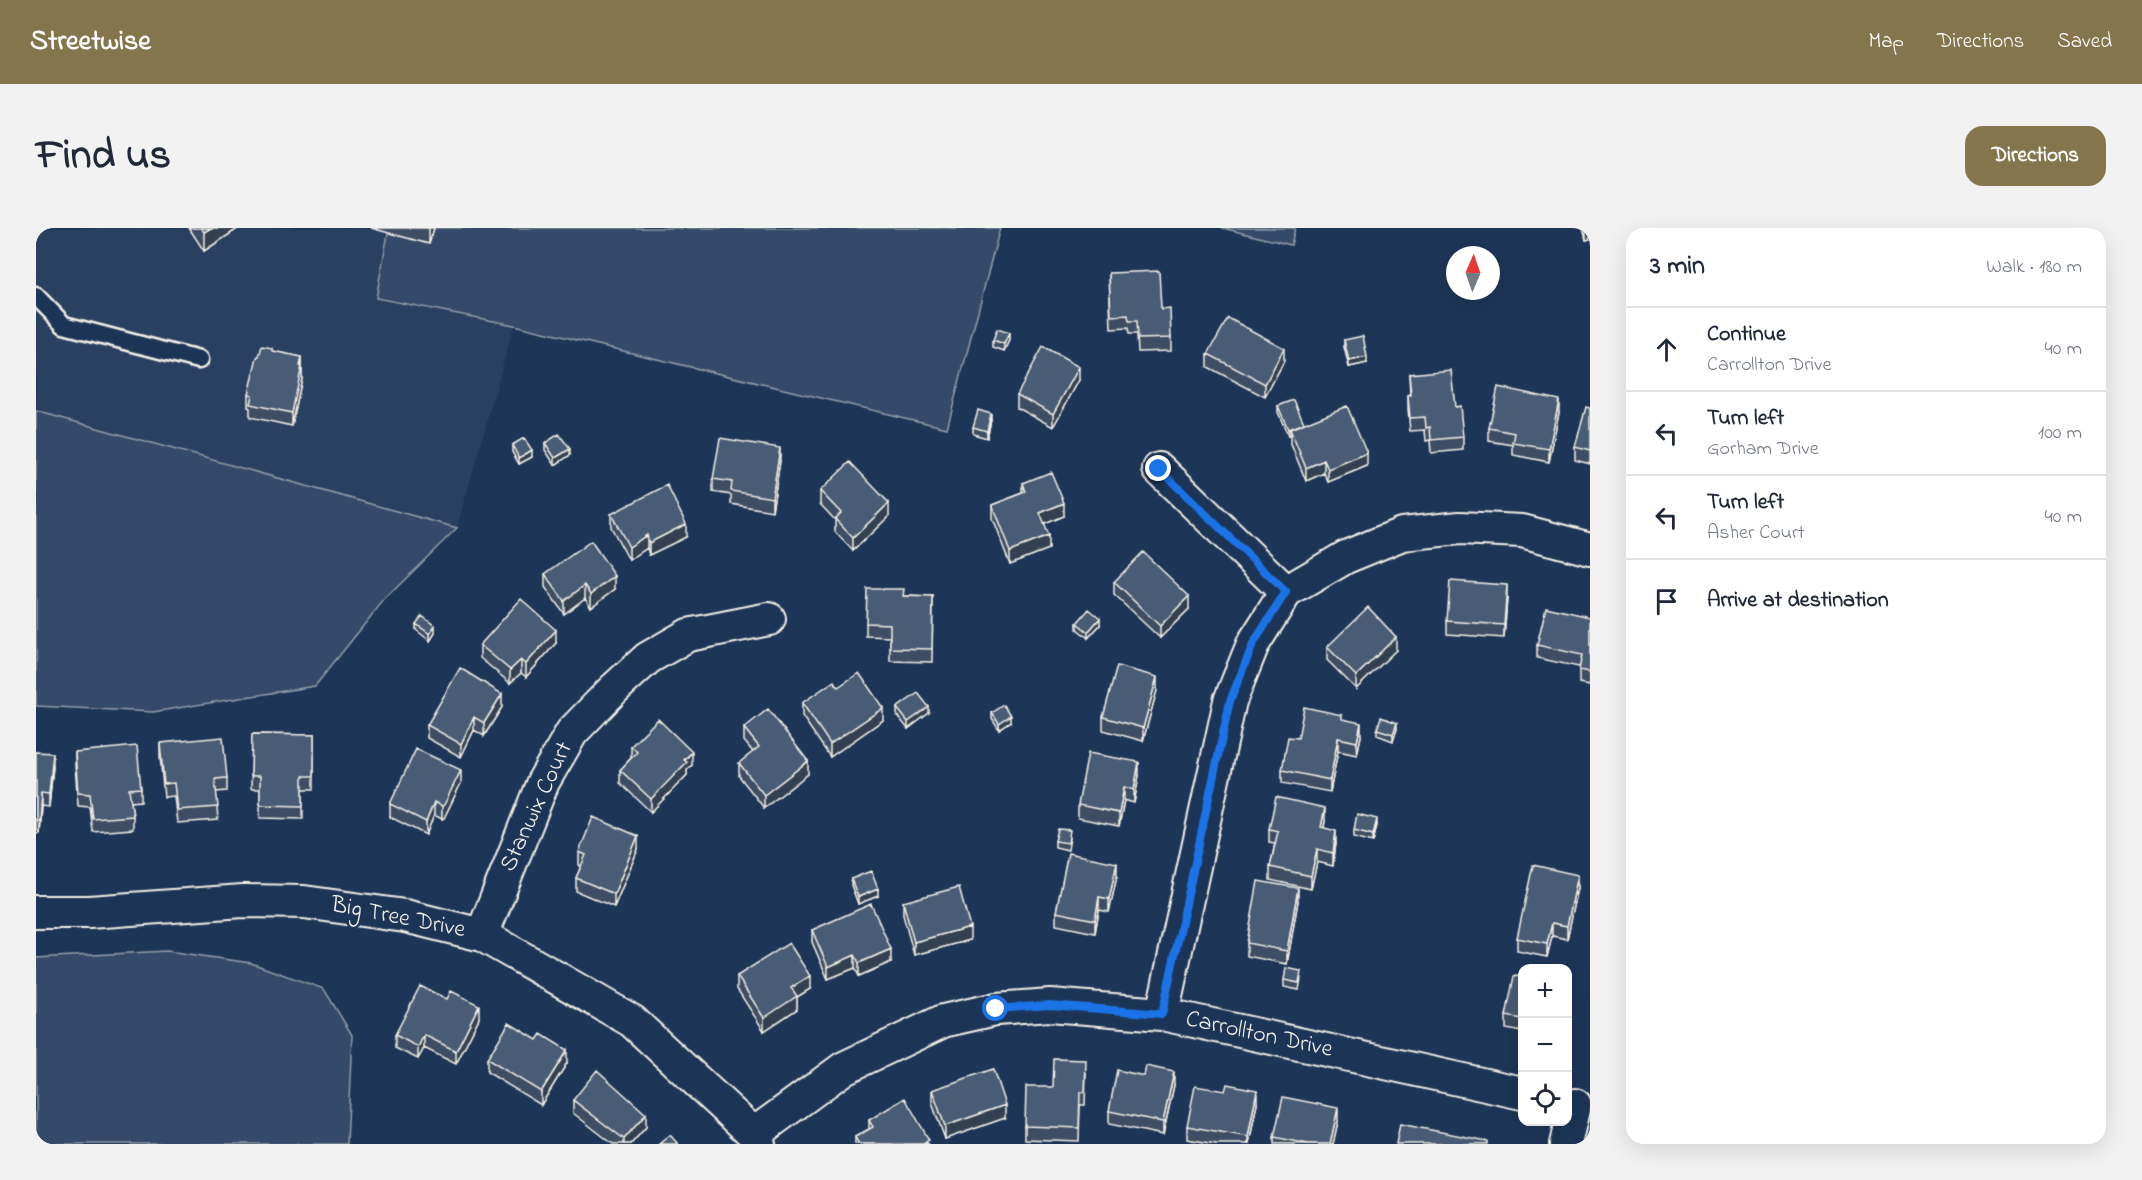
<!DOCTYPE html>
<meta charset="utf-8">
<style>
body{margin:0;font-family:"Indie Flower",sans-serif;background:#f2f2f3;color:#1f2937}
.controls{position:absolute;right:18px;bottom:18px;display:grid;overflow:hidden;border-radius:12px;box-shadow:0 6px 24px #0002}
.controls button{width:54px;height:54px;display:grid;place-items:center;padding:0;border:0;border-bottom:2px solid #e0e1e3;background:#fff;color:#1f2937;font:30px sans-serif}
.compass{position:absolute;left:1410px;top:18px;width:54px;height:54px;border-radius:50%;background:#fff;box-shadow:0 6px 24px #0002;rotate:2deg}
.stop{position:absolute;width:18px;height:18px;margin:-14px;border:4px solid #1a73e8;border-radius:50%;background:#fff}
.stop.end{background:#1a73e8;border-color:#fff;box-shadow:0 2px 6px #0008}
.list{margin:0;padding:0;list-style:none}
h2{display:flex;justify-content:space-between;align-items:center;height:78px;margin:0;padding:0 24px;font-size:26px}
h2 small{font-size:20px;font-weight:400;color:#747a83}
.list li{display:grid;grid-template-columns:39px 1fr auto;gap:18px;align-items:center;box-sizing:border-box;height:84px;padding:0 24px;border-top:2px solid #e0e1e3}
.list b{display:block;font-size:22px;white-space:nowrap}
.list p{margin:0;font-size:20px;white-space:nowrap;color:#747a83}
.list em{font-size:20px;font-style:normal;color:#747a83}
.icon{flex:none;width:33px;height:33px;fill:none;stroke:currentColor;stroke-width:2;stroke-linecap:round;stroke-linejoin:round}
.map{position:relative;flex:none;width:1554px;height:916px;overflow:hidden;border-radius:18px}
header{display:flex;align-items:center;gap:36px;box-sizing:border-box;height:84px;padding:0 30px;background:#84754c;color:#fff}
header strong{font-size:28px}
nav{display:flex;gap:33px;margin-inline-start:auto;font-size:21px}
.intro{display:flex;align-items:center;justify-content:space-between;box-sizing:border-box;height:144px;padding:0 36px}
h1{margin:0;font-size:42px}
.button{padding:15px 27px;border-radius:18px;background:#84754c;color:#fff;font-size:21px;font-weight:700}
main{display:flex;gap:36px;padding:0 36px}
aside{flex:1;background:#fff;border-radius:18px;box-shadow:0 6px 24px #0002}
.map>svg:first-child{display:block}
.built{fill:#2a4060}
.green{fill:#354a67;stroke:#949ea8;stroke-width:1.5}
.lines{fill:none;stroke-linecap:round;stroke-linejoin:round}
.service-casing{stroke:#f4f1e8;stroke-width:21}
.minor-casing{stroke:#f4f1e8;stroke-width:36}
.service{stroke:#1d3557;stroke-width:16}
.minor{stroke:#1d3557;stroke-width:32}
.wall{fill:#3e4e64;stroke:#f4f1e8;stroke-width:1.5}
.shaded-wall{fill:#324051;stroke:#f4f1e8;stroke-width:1.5}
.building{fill:#485b74;stroke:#f4f1e8;stroke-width:1.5}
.route{stroke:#1a73e8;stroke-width:8}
.labels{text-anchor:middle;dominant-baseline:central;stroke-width:5;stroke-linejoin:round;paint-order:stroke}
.street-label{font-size:24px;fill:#f4f1e8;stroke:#1d3557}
</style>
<header>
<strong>Streetwise</strong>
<nav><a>Map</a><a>Directions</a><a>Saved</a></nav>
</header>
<div class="intro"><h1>Find us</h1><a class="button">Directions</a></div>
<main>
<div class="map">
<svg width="1554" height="916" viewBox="0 0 1554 916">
<rect width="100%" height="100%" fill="#1d3557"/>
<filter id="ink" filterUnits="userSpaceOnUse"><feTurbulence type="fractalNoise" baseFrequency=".0167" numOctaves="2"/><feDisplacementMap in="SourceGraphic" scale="12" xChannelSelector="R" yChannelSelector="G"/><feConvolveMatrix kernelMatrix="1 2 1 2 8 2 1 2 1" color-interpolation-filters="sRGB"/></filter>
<g filter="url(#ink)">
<!-- built -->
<path class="built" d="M0 0H353L340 70 478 97 421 300 0 183Z"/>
<!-- green -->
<path class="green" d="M353 0H964L911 200 478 97 340 70Z
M1186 0H1259L1255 17Z
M0 183 421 300 348 372 279 458 117 484 0 478Z
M131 723 215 735 288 761 316 807 311 916H0V730Z"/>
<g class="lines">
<defs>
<path id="service" d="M0 68 28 97 163 132"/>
<path id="minor" d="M1123 241 1250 364
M0 684H53L207 673 268 674 369 688 446 707 596 793 718 906 723 916
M446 707 507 554 536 504 578 461 612 430 652 407 733 391
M1126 786 1194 473 1217 416 1250 364 1310 329 1366 306 1424 300 1486 303 1554 321
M718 906 808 840 907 793 960 781 1014 777 1126 786 1486 865
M1530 916 1539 877"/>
</defs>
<!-- service casing -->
<use href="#service" class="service-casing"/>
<!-- minor casing -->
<use href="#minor" class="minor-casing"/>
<!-- service -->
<use href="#service" class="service"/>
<!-- minor -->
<use href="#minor" class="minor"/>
</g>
<!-- wall -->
<path class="wall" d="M153 0H203L168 23Z
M335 0H398L393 16Z
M1547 0H1554V11L1550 12Z
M1073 45 1125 81 1135 110V123L1102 124 1101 106H1093L1092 100 1075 101Z
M957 112H973L968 123 957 119Z
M1308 112 1331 135 1313 139 1308 119Z
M236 123 266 129V151L256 198 214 189V180L212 179V166Z
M1172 126 1248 133 1229 169 1172 139Z
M1373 146 1427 209V222L1395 225 1394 212 1390 213 1389 202 1374 203 1372 181V168H1374Z
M1043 152 1017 199 981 179V166Z
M1242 178 1268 196 1331 238 1292 254 1288 245 1270 253 1254 214V207L1252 208 1242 184Z
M1554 180V236L1539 232V219Z
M1523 184 1513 234 1477 227V217L1453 213V200Z
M955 192 951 210 937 206V199Z
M509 215 534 227 519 237 509 222Z
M476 217 496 229 483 236 476 224Z
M744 233 736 283 695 276V267L677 264V251Z
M987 255 1028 288 1008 296 1013 321 974 336 956 290V277L987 265Z
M784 263 853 288 817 323 799 304V292L784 276Z
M575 286 650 309 613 327 611 320 593 332 575 299Z
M509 346 579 361 555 379 549 370 528 386 509 359Z
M1078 354 1153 381 1124 410 1078 367Z
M868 368 897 369 896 434 854 433V409L830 408V395Z
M1471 370 1468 410 1411 406V393Z
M1554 389V457L1543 455V439L1501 430V417Z
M1041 395 1064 397 1052 410 1041 401Z
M380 396 399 405 394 413 380 402Z
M520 415 490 449 485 445 474 455 444 430V417Z
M1291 419 1360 422 1320 461 1291 432Z
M802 459 847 492 794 529 766 488V475Z
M1121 462 1107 513 1067 502V489Z
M466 479 448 508 438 502 425 529 391 510V497Z
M861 480 893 485 872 501 861 487Z
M956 485 975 494 963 502 956 491Z
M1306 491 1325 508 1321 527 1302 523 1294 564 1246 555V542L1262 510Z
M708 500 772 546 728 580 703 548V535L717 524 708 513Z
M1341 501H1361L1357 513 1341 507Z
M216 506 278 507V561H267V591L224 590V561H215Z
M124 515 191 550V563L180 564 182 592 141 595 138 568 128 569 124 528Z
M595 518 656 537 651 542V547L615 584 584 555V542L595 530Z
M0 524 17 538 13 579 5 578 3 605H0Z
M39 524 105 560V573L95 574 97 588V601L57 604 54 579 42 578 39 537Z
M1103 547 1098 575 1088 572 1083 598 1042 590V577Z
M425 555 408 590 406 591 398 587 390 607 354 589V576Z
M1289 593 1288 600 1300 615 1297 638 1281 634 1275 661 1234 652V639L1239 615 1233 614V601Z
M1341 597 1337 614 1318 609V602Z
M1034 609 1032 622 1019 619V613Z
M602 621 578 679 540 663V650L545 638 543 637V624Z
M1081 648 1073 684 1063 682 1059 705 1020 697V684Z
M815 651 842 668 822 676 815 657Z
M1542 660 1531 711 1516 708 1511 729 1481 723V710Z
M1262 673 1251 736 1211 728V715Z
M867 674 934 712 878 727 867 687Z
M776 702 855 734 823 748 819 740 792 751 776 714Z
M701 748 774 761 761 769V781L728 803 701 761Z
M1486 749V804L1470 801V788Z
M1265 750 1263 762 1248 759V752Z
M411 771 443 790 420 836 388 820 382 831 359 820V807Z
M451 831 531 835 505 877 451 844Z
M1050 845 1049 877H1044L1043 913 989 911V898L1017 859Z
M1138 857 1127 907 1073 896V883Z
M896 862 969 890 909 911 896 875Z
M537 872 610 899 595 916H577L537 885Z
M1221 875 1213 916H1180L1151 911V898Z
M833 892 893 916H819V909L833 901Z
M1302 893 1297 916H1238V909Z"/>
<!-- shaded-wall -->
<path class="shaded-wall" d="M175 0H203L168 23V4Z
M393 0H398L393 16Z
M1550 0H1554V11L1550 12Z
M973 105V112L968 123V116Z
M1248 120V133L1229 169V156Z
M266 129V151L256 198V185Z
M1331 129V135L1313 139V133Z
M1043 139V152L1017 199V186Z
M1523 172V184L1513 234V221Z
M955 186V192L951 210V203Z
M1268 195 1254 201V207L1252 208V201Z
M744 220V233L736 283V270Z
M534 221V227L519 237V230Z
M496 222V229L483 236V230Z
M1331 225V238L1292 254V241Z
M1288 232V245L1270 253V240Z
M853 275V288L817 323V310Z
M1028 275V288L1004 298V285Z
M650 296V309L613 327V315Z
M611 307V320L593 332V319Z
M1013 308V321L974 336V323Z
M579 348V361L555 379V366Z
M549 357V370L528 386V373Z
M1471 357V370L1468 410V397Z
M1153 368V381L1124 410V398Z
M1064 390V397L1052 410V404Z
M399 398V405L394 413V406Z
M520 402V415L490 449V436Z
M1360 409V422L1320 461V448Z
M485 432V445L474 455V442Z
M1121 449V462L1107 513V500Z
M466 466V479L448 508V495Z
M893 479V485L872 501V494Z
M847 480V492L794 529V516Z
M975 488V494L963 502V496Z
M438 489V502L425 529V516Z
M1325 495V508L1321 527V514Z
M1361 495V501L1357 513V506Z
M1302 510V523L1294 564V552Z
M656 524V537L651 542V547L615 584V571Z
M17 525V538L13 579V566Z
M772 533V546L728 580V567Z
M1103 534V547L1098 575V562Z
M425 542V555L408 590 406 591V578Z
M1088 559V572L1083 598V585Z
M5 565V578L3 605V592Z
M398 574V587L390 607V594Z
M1289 580V593L1285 612V599Z
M1341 591V597L1337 614V607Z
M1300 603V615L1297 638V625Z
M602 608V621L578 679V666Z
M1281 621V634L1275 661V648Z
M1081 635V648L1073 684V671Z
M1542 647V660L1531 711V698Z
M1262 660V673L1251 736V723Z
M842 661V668L822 676V669Z
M1063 669V682L1059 705V692Z
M1516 695V708L1511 729V716Z
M934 699V712L878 727V714Z
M855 721V734L823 748V735Z
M819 727V740L792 751V739Z
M774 748V761L761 769V781L728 803V790L755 760Z
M443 777V790L420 836V823Z
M388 807V820L382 831V819Z
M531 822V835L505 877V864Z
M1138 844V857L1127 907V894Z
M1221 862V875L1213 916H1212V909Z
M969 877V890L909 911V898Z
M1302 880V893L1297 916H1294Z
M610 886V899L595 916H588V911Z"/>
<!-- building -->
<path class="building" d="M165 0H175L168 4Z
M1123 43 1125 81 1134 80 1135 110 1102 111 1101 93H1093L1092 87 1075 88 1073 45Z
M1192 90 1248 120 1229 156 1172 126Z
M961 101 973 105 968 116 957 112Z
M1327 108 1331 129 1313 133 1308 112Z
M226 118 236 120V123L266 129 264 138H266L256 185 214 176 216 167 212 166 221 129 223 128Z
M1007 119 1043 139 1017 186 981 166Z
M1415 142 1419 179 1424 178 1427 209 1395 212 1394 199 1390 200 1389 189 1374 190 1372 168 1375 167 1373 146Z
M1462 159 1523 172 1513 221 1477 215 1479 205 1453 200Z
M1258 172 1268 195 1252 201 1242 178Z
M1311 178 1331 225 1292 241 1288 232 1270 240 1254 201Z
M1550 179 1554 180V223L1539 219Z
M942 182 955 186 951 203 937 199Z
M523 206 534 221 519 230 509 215Z
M488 210 496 222 483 230 476 217Z
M684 210 744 220 736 270 695 263 696 254 677 251Z
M814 234 853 275 817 310 799 291 805 285 784 263Z
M1015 244 1028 275 1004 285 1013 308 974 323 956 277 990 264 987 255Z
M631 257 650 296 613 315 611 307 593 319 575 286Z
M555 313 579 348 555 366 549 357 528 373 509 346Z
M1107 324 1153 368 1124 398 1078 354Z
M1414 353 1471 357 1468 397 1411 393Z
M831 361H868L867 368 897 369 896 421 854 420V396L830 395Z
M485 371 520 402 490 436 485 432 474 442 444 417Z
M1332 379 1360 409 1320 448 1291 419Z
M1510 379 1554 389V444L1543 442 1546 427 1501 417Z
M1053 381 1064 390 1052 404 1041 395Z
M386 388 399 398 394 406 380 396Z
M1081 438 1121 449 1107 500 1067 489Z
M424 440 466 466 448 495 438 489 425 516 391 497Z
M823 445 847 480 794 516 766 475 798 453 802 459Z
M882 465 893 479 872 494 861 480Z
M968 477 975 488 963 496 956 485Z
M1268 479 1306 487V491L1325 495 1321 514 1302 510 1294 552 1246 542 1252 509 1262 510Z
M732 481 772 533 728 567 703 535 723 519 708 500Z
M1345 489 1361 495 1357 506 1341 501Z
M622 491 656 524 648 532 651 534 615 571 584 542 601 524 595 518Z
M216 506 278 507V548H267V578L224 577V548H215Z
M187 509 191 550 179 551 182 579 141 582 138 555 128 556 124 515Z
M101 518 105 560 93 561 97 588 57 591 54 566 42 565 39 524Z
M380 521 425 542 408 577 406 578 398 574 390 594 354 576Z
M0 524 17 525 13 566 5 565 3 592H0Z
M1052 525 1103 534 1098 562 1088 559 1083 585 1042 577Z
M1240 569 1289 580 1285 599 1300 603 1297 625 1281 621 1275 648 1234 639 1242 603 1233 601Z
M1321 586 1341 591 1337 607 1318 602Z
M557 589 602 608 578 666 540 650 550 627 543 624Z
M1022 601 1034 602 1032 615 1019 613Z
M1032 625 1081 635 1073 671 1063 669 1059 692 1020 684Z
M1497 637 1542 647 1531 698 1516 695 1511 716 1481 710Z
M835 643 842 661 822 669 815 651Z
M1222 653 1262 660 1251 723 1211 715Z
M923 659 934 699 878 714 867 674Z
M835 676 855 721 823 735 819 727 792 739 776 702Z
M753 715 774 748 755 760 761 768 728 790 701 748Z
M1250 740 1265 743 1263 755 1248 752Z
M1478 748 1486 749V791L1470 788Z
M384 758 411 771 415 763 443 777 420 823 388 807 382 819 359 807Z
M473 795 501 812 505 806 531 822 505 864 451 831Z
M1018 831 1050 832 1049 864H1044L1043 900 989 898 990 859H1017Z
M1110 838 1138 844 1127 894 1073 883 1081 842 1108 848Z
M957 841 969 877 909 898 896 862Z
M561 842 610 886 588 911 537 872Z
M1191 856 1221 862 1212 909 1151 898 1159 858 1189 863Z
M1247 869 1302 880 1294 916H1272L1238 909Z
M869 870 893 912 887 916H823L819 909 837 899 833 892Z
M1364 896 1452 913V916H1360Z
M634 907 642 916H623Z"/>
</g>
<g class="lines" filter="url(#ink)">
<!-- route -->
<path class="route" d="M960 781 1014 777 1126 786 1194 473 1217 416 1250 364 1123 241"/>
</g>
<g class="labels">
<!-- street labels -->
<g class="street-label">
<text transform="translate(501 579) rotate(-65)">Stanwix Court</text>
<text transform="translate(362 690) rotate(11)">Big Tree Drive</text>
<text transform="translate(1223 807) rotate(12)">Carrollton Drive</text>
</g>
</g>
</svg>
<div class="controls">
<button>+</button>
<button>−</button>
<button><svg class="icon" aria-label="locate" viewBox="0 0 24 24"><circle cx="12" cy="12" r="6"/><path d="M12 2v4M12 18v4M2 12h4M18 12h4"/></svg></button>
</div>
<svg class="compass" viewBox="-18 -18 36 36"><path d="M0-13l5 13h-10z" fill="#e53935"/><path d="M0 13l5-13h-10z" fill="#747a83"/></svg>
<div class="stop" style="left:960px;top:781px"></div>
<div class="stop end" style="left:1123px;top:241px"></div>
</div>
<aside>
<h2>3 min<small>Walk · 180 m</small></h2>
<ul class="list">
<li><svg class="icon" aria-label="ahead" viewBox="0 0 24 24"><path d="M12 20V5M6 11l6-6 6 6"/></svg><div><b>Continue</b><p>Carrollton Drive</p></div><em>40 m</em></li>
<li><svg class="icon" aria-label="left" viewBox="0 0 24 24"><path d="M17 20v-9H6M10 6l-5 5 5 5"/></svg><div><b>Turn left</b><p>Gorham Drive</p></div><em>100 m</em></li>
<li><svg class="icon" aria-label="left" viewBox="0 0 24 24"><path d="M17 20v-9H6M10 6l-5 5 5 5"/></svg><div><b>Turn left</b><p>Asher Court</p></div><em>40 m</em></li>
<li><svg class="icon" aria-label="arrive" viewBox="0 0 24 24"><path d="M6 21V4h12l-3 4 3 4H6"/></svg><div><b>Arrive at destination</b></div></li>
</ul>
</aside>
</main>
